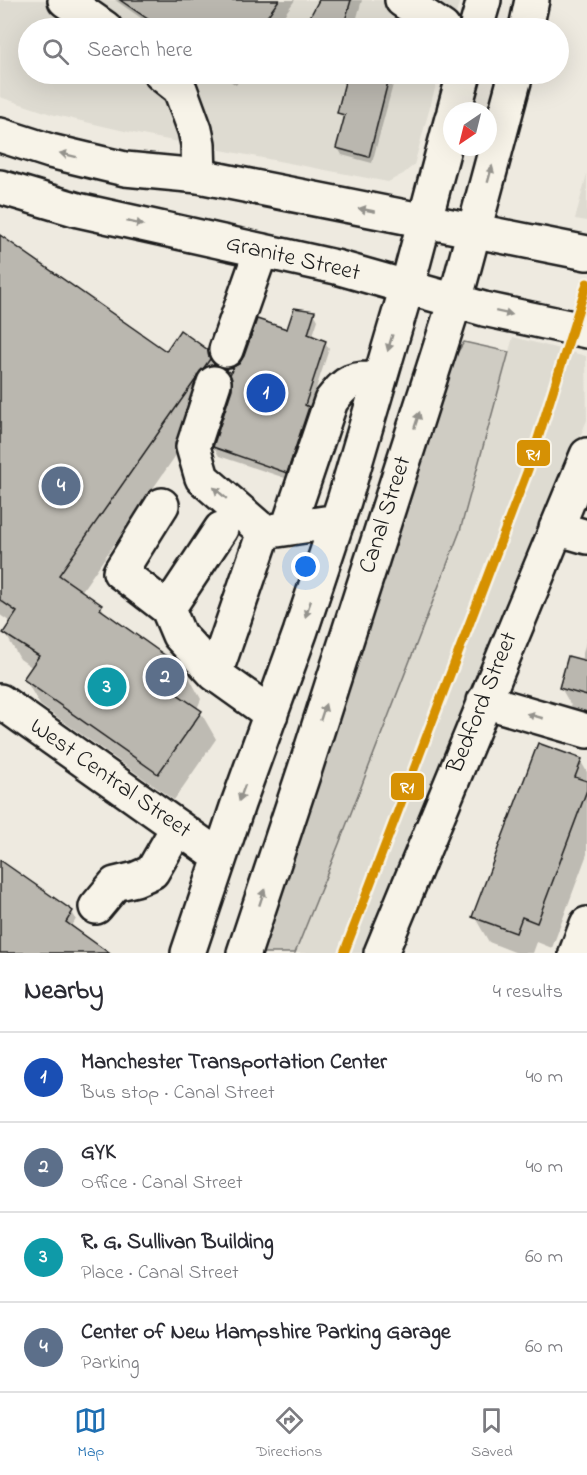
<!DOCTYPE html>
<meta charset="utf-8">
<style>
body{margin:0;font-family:"Indie Flower",sans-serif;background:#f2f2f3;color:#2b2b33}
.compass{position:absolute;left:443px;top:102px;width:54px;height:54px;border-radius:50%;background:#fff;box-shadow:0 6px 24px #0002;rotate:215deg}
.you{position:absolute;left:306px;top:567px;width:21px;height:21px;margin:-15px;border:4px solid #fff;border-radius:50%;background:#1a73e8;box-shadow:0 0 0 9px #1a73e833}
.badge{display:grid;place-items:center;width:39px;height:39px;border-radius:50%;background:#1f6fb2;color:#fff;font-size:20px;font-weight:700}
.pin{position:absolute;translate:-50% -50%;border:3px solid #fff;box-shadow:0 2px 6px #0006}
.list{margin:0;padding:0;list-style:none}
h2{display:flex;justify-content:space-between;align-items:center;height:78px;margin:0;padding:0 24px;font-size:26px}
h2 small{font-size:20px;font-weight:400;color:#7c7c81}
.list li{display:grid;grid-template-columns:39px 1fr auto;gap:18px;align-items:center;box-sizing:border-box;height:90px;padding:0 24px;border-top:2px solid #e1e1e2}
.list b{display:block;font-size:22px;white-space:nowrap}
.list p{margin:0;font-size:20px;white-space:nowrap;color:#7c7c81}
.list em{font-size:20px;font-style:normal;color:#7c7c81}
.icon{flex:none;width:33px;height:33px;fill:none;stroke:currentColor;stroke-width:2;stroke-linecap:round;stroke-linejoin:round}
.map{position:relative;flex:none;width:587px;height:953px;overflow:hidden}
.search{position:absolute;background:#fff;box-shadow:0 6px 24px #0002;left:18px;right:18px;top:18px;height:66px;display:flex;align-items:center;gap:15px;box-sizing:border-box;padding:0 21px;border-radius:33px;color:#7c7c81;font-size:22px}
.sheet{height:438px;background:#fff}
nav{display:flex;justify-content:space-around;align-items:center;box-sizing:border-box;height:84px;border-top:2px solid #e1e1e2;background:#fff;font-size:16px;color:#7c7c81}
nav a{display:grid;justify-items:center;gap:3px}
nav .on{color:#1f6fb2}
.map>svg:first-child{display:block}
.built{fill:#dedbd1}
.green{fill:#cfccc3;stroke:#767470;stroke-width:1.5}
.shadow{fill:#0003}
.building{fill:#bab7af;stroke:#1c1c1c;stroke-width:1.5}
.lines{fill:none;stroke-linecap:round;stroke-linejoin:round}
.minor-casing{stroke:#1c1c1c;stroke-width:38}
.major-casing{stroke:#1c1c1c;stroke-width:38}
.minor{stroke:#f7f3e8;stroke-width:33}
.major{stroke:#f7f3e8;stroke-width:33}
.rail-1-casing{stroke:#f7f3e8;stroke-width:14}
.rail-1{stroke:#d69104;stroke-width:9}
.oneway{fill:#94928c}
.labels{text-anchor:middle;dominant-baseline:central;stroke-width:4.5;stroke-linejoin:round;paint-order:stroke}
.street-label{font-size:24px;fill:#1c1c1c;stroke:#f7f3e8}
.line-badge{stroke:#f7f3e8;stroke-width:2}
.badge-label{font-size:16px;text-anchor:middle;font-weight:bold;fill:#fff}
</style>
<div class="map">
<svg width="587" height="953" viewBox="0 0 587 953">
<rect width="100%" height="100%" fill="#eeeae0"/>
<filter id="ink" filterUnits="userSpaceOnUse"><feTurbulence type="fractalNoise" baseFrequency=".0167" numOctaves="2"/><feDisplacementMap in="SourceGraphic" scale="12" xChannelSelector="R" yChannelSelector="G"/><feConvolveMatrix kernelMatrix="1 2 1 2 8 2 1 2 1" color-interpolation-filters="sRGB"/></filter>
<g filter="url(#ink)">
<!-- built -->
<path class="built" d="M0 0H460L452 28H28V74H439L414 165 403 174 388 182 142 135 51 114 0 97Z
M587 174V221L575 219Z
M513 337 586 356 587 420 367 953H295L339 844 460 531Z"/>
<!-- green -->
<path class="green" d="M464 342 509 352 460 531 339 844 295 953H260L457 353Z"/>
<!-- shadow -->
<path class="shadow" d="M115 0H295L275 28H151L144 23 141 18Z
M321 0H362L354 28H306Z
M220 74H244L236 85Z
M349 74H387L394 81 372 163 342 155 338 148 345 121 339 113Z
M0 237 166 353 207 351 222 378 224 386 81 592 101 606 106 615 186 672 201 699 197 709 201 713 216 739 174 800 40 705 25 679 33 668 20 659 5 633 12 623 0 615Z
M314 313 318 320 312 338 325 342 329 349 309 410 312 415 291 480 219 456 215 449 233 389 288 331Z
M587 638V717L576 714 561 688 581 661Z
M580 760 587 772V854L552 948 537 942 533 953H517L489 942 474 916Z
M0 862 72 912 76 919 71 928 107 953H0Z"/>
<!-- building -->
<path class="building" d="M120 0H279L259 28H161Z
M319 0H351L343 28H304Z
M347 74H390L369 157 336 148 345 115 337 113Z
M0 235 166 351 180 330 208 350 210 359 59 575 102 605 100 609 187 671 177 694 202 711 158 774 23 679 39 656 3 633 17 612 0 600Z
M294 308 315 311 308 334 326 341 305 405 309 407 287 473 213 447 232 389V380L230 375 233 367 239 364 244 356 257 319 287 329Z
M568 656 587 661V696L559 688Z
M538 743 582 759 575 777 587 781V790L537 923 522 917 516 933 472 917Z
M0 860 73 911 66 922 109 953H0Z"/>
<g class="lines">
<defs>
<path id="minor" d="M65 0 105 28
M402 0 443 28
M476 28 484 0
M526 28 532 0
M161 74 180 89 195 130 198 144 199 176
M454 111 464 74
M226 350 261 251
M214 383 193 447 202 478 264 532 338 521
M162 505 120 572 168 609 179 635 215 674 271 714
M288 528 331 401C349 378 352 379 380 379
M556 528 587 537
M168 609 221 529
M215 674 264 532
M0 701 220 857
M484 701 587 731
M96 907 115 884 136 879 152 872 178 827
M188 953 238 804 300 633 344 501 407 287 452 118
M244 953 305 769 455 301 516 74
M381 953 587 455
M576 953 587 924"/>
<path id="major" d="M0 135 50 151 125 169 199 176 587 253
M0 187 78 210 336 267 484 309 587 331"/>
</defs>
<!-- minor casing -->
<use href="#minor" class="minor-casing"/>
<!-- major casing -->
<use href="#major" class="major-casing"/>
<!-- minor -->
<use href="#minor" class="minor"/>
<!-- major -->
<use href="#major" class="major"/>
<defs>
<path id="rail-1" d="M344 953 529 467 587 283"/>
</defs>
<!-- rail-1 casing -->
<use href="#rail-1" class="rail-1-casing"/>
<!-- rail-1 -->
<use href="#rail-1" class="rail-1"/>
</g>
<!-- one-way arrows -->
<defs><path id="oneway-solid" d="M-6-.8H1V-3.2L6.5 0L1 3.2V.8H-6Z" transform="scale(1.5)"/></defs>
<g class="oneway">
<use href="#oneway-solid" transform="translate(68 155) rotate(-166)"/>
<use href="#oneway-solid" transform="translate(490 174) rotate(-75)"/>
<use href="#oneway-solid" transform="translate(367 210) rotate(-169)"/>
<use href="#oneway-solid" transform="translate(135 223) rotate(13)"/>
<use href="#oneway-solid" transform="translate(504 313) rotate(12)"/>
<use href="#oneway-solid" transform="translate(390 343) rotate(106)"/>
<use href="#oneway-solid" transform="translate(417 420) rotate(-72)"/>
<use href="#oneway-solid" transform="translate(220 493) rotate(-139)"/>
<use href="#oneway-solid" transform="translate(308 609) rotate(109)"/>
<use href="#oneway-solid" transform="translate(323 712) rotate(-72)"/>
<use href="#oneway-solid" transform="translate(535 716) rotate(-164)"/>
<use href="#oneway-solid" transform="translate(242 793) rotate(110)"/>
<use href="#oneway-solid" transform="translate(262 897) rotate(-72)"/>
</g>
</g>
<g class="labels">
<!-- street labels -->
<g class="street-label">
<text transform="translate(293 259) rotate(13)">Granite Street</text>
<text transform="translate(386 515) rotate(-72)">Canal Street</text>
<text transform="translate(483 703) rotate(-68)">Bedford Street</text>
<text transform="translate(110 779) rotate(35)">West Central Street</text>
</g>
</g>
<g class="line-badge">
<rect x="516" y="439" width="35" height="28" rx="6" fill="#d69104"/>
<rect x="390" y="772" width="35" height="29" rx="6" fill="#d69104"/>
</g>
<g class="badge-label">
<text x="533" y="459">R1</text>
<text x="407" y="792">R1</text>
</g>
</svg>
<svg class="compass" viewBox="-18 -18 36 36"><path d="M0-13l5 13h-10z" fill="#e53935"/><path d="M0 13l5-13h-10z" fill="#7c7c81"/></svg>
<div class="you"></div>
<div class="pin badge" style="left:266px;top:393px;background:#1a4fb4">1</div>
<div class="pin badge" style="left:165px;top:677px;background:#5c6f8a">2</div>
<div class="pin badge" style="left:107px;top:687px;background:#0f9aa8">3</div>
<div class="pin badge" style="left:61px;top:486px;background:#5c6f8a">4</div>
<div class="search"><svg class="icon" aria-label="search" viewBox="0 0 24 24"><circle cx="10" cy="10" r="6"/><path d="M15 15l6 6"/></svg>Search here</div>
</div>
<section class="sheet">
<h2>Nearby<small>4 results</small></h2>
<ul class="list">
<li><span class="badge" style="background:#1a4fb4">1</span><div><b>Manchester Transportation Center</b><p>Bus stop · Canal Street</p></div><em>40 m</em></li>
<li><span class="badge" style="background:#5c6f8a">2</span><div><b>GYK</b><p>Office · Canal Street</p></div><em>40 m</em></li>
<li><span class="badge" style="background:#0f9aa8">3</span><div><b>R. G. Sullivan Building</b><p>Place · Canal Street</p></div><em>60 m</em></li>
<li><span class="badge" style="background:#5c6f8a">4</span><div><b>Center of New Hampshire Parking Garage</b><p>Parking</p></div><em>60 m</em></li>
</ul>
</section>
<nav>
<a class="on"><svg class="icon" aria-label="map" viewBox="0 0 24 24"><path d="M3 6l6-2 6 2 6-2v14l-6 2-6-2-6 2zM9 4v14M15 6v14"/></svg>Map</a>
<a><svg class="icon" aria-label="directions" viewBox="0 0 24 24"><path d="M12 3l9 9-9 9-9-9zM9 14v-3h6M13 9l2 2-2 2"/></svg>Directions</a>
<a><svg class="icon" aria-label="saved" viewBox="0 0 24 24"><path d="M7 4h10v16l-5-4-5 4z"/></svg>Saved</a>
</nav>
